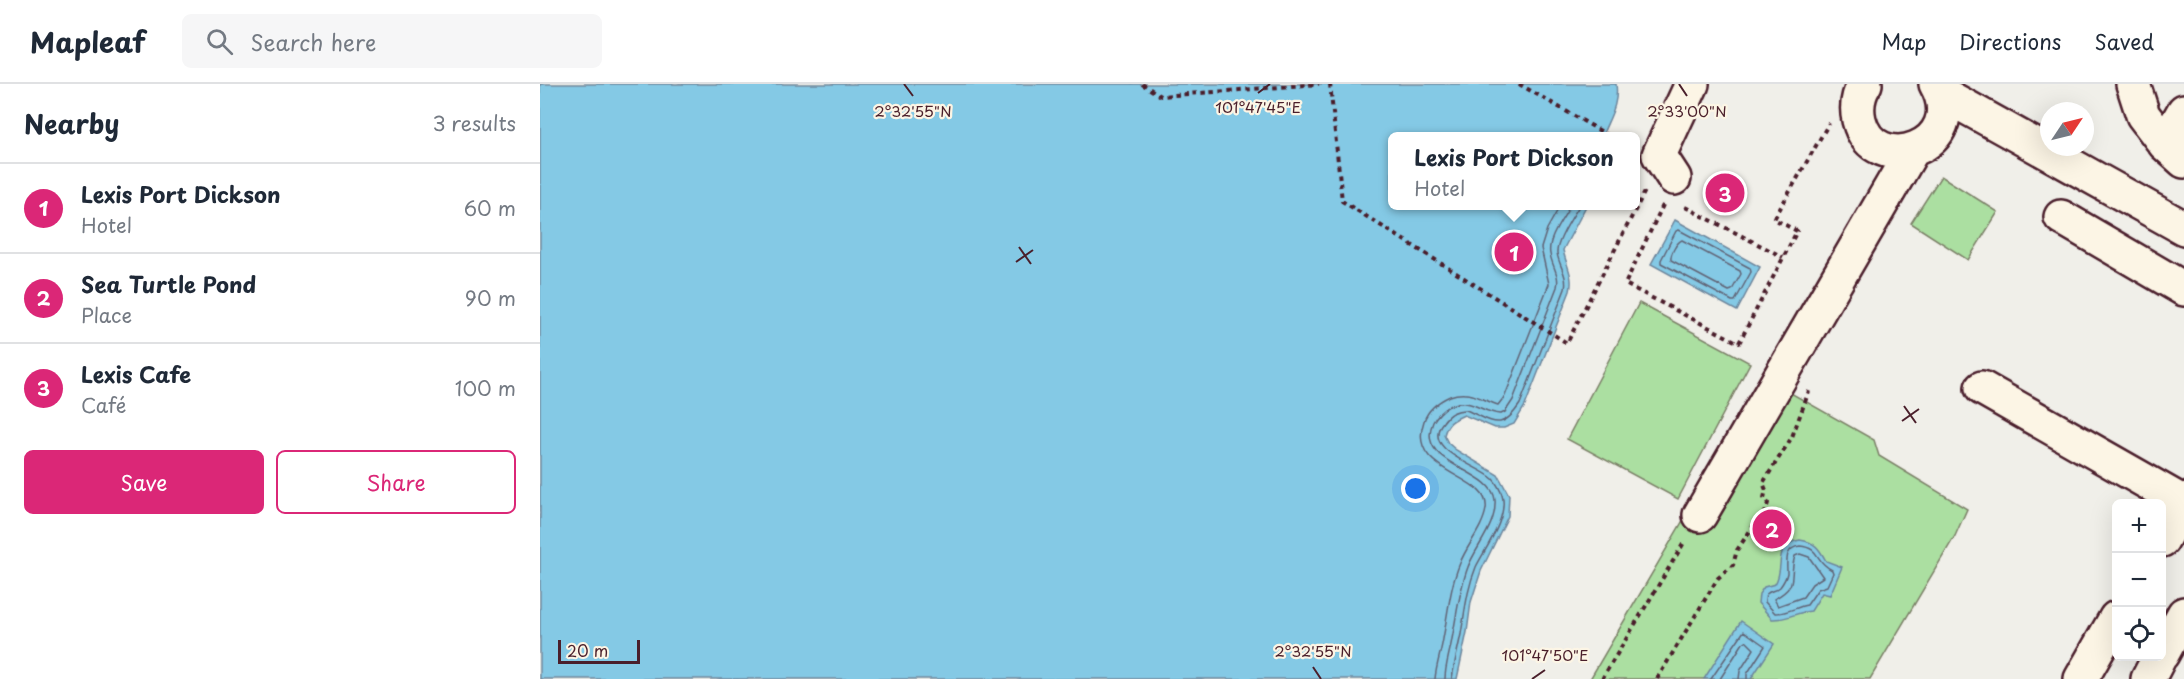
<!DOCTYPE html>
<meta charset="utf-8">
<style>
body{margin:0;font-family:"Playpen Sans",sans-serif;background:#f6f6f7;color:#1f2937}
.controls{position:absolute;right:18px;bottom:18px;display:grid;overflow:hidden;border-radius:9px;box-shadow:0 6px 24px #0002}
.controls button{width:54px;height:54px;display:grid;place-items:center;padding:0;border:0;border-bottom:2px solid #e0e1e3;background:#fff;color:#1f2937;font:30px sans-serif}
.compass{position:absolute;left:1500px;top:18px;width:54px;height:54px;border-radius:50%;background:#fff;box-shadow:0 6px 24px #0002;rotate:55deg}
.scale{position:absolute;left:18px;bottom:15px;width:82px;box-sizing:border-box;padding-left:6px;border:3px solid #4a1f2b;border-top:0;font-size:16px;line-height:21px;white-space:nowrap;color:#4a1f2b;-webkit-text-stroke:4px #fcf5e5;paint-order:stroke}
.you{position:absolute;left:876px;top:405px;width:21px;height:21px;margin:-15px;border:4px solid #fff;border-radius:50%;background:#1a73e8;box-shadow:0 0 0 9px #1a73e833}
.badge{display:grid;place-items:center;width:39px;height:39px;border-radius:50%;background:#db2777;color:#fff;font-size:20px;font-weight:700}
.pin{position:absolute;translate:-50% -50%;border:3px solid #fff;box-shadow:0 2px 6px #0006}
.popup{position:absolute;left:848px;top:48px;width:252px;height:78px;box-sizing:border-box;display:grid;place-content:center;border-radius:9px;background:#fff;filter:drop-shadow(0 2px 4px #0005);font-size:20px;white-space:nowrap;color:#747a83}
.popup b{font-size:22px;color:#1f2937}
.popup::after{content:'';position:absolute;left:50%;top:100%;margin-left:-12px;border:12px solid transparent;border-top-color:#fff}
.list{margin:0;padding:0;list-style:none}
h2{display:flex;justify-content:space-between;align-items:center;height:78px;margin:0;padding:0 24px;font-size:26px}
h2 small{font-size:20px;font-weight:400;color:#747a83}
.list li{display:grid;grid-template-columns:39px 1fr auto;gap:18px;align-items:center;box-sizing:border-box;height:90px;padding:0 24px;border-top:2px solid #e0e1e3}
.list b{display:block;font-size:22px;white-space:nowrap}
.list p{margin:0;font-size:20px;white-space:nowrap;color:#747a83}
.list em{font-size:20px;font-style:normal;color:#747a83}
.actions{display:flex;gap:12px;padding:18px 24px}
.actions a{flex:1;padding:14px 0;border:2px solid #db2777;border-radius:9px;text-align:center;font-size:21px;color:#db2777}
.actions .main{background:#db2777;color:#fff}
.icon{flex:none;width:33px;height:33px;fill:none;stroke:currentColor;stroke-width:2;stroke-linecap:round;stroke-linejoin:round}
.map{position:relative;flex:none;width:1644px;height:595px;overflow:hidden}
header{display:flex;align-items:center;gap:36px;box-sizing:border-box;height:84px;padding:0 30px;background:#fff;border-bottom:2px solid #e0e1e3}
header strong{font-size:28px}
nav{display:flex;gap:33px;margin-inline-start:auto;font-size:21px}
.search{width:420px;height:54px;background:#f6f6f7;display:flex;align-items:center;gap:15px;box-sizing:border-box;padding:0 21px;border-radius:9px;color:#747a83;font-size:22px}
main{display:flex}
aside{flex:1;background:#fff}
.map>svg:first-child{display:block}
.green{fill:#abdfa1;stroke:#7a7f66;stroke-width:1.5}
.water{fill:#84c9e5;stroke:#6d859b;stroke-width:1.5}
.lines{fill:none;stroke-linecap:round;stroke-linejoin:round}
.shore{stroke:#616375;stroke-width:1.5}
.minor-casing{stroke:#4a1f2b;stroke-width:38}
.path{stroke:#4a1f2b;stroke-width:4;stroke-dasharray:4.5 4.5;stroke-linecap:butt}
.minor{stroke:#fcf5e5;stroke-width:33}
.ticks{fill:none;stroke:#4a1f2b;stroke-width:2}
.ticks-label{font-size:15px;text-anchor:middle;fill:#4a1f2b;stroke:#fcf5e5;stroke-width:4.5;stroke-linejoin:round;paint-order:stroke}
</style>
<header>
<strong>Mapleaf</strong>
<div class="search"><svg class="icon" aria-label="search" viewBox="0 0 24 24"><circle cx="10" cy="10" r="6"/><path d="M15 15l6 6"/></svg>Search here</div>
<nav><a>Map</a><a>Directions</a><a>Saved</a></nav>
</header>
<main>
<aside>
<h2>Nearby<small>3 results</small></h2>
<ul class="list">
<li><span class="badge">1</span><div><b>Lexis Port Dickson</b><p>Hotel</p></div><em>60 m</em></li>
<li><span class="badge">2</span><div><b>Sea Turtle Pond</b><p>Place</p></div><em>90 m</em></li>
<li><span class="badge">3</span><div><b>Lexis Cafe</b><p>Café</p></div><em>100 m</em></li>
</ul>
<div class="actions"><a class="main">Save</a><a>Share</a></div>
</aside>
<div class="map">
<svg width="1644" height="595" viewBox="0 0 1644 595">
<rect width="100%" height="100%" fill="#f0efe9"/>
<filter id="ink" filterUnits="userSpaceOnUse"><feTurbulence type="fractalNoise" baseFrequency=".0167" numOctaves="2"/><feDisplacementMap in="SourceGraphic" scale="12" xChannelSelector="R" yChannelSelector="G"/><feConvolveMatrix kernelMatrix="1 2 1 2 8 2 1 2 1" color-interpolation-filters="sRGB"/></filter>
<g filter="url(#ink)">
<!-- green -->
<path class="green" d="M1401 92 1458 128 1428 176 1371 139Z
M1099 219 1210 279 1138 415 1027 355Z
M1226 295 1334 356 1339 372 1427 425 1415 452 1330 595H1050Z"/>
<!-- water -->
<path class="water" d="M0 0H1076C1079 21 1069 34 1062 52H852V122H1046L1023 166C1026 181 1034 192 1030 207L985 322 974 340 964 344H955L924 331C913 336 907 339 904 351L908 359 916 366 958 391 969 411 968 432 941 487 931 518 927 548 917 595H0Z
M1135 136 1220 183 1197 227 1111 180Z
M1260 456C1275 458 1279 464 1286 477L1302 483 1290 511 1282 509 1271 527C1256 528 1247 536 1232 535L1218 519 1219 510 1224 503 1235 500C1246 483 1231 460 1260 456Z
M1201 537 1234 560 1211 595H1164Z"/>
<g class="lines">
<!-- shore -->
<path class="shore" d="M1139 146 1210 184 1211 188 1195 217H1192L1121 179V176L1136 147Z
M1142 156 1200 187 1201 190 1192 206 1189 207 1131 176C1130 170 1137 158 1142 156Z
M1260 462C1281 464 1274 477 1292 486L1293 489 1287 502 1278 505 1267 521C1256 523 1246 530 1235 529L1225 518C1224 505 1233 509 1240 503 1243 499 1246 494 1247 489 1247 477 1244 464 1260 462Z
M1260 470 1269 473 1283 493 1272 500 1263 513 1238 522 1234 515C1260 501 1248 494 1255 472Z
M895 595C896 582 901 568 903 555 908 529 910 503 920 479 927 461 943 444 946 425 951 390 865 391 884 337 888 325 899 317 910 312 928 305 941 315 958 321L965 312 1009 200 1001 164 1007 145 1020 122
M905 595C905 582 910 568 912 555 917 530 919 507 928 483 936 462 957 441 955 416 952 384 874 382 893 338 896 332 903 325 909 322 932 312 940 329 961 330L965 328 973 316 1017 203C1020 191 1012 182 1010 170 1007 155 1023 135 1030 122
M912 595C914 580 918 565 921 550 925 527 927 505 936 483 945 465 969 432 962 411 961 407 956 398 953 395 940 382 880 366 903 338 908 330 917 326 926 326 953 337 961 349 980 320L1025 205C1028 191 1019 182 1017 169 1016 157 1033 132 1039 122
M1171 595 1204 547 1225 562 1207 590V595
M1180 595 1203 559 1206 557 1214 565 1200 587 1199 595"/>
<defs>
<path id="minor" d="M1325 0C1318 11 1316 23 1319 36 1334 97 1431 62 1396 0
M1593 0 1603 31 1625 60 1644 77
M1401 9 1644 144
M1625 60 1644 27
M1134 94 1119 71 1152 0
M1521 133 1644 205
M1442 304 1644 419
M1160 431 1372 67
M1622 456 1643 419
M1622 570 1644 530
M1541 595 1576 534
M1608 595 1620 572"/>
</defs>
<!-- minor casing -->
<use href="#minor" class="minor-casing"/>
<!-- path -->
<path class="path" d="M602 0 621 12 779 0
M790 0 802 117 1027 259 1106 105
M979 0 1069 52
M1123 121 1085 200 1199 259 1257 147 1234 135 1289 39
M1145 123 1243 173
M1062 595 1145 457
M1117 595 1178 494 1193 481 1197 466 1214 441 1225 429 1228 419 1224 414 1226 406 1223 399 1252 353 1269 307"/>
<!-- minor -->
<use href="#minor" class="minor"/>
</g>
</g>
<!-- ticks -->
<path class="ticks" d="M364 0 373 12M1139 0 1147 12M718 9 730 0M479 163 491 180M476 178 493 166M1364 322 1376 339M1362 337 1379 325M773 583 781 595M992 595 1005 586"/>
<g class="ticks-label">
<text x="718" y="29">101°47'45"E</text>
<text x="373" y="33">2°32'55"N</text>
<text x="1147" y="33">2°33'00"N</text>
<text x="773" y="573">2°32'55"N</text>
<text x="1005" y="577">101°47'50"E</text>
</g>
</svg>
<div class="controls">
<button>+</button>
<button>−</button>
<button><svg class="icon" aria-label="locate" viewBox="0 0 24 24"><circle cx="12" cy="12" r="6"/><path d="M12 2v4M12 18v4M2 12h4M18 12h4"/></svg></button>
</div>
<svg class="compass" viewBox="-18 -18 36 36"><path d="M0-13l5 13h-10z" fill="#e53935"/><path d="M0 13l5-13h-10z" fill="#747a83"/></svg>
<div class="scale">20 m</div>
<div class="you"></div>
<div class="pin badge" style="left:974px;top:168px">1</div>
<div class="popup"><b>Lexis Port Dickson</b>Hotel</div>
<div class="pin badge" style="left:1232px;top:445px">2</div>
<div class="pin badge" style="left:1185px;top:109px">3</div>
</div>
</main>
